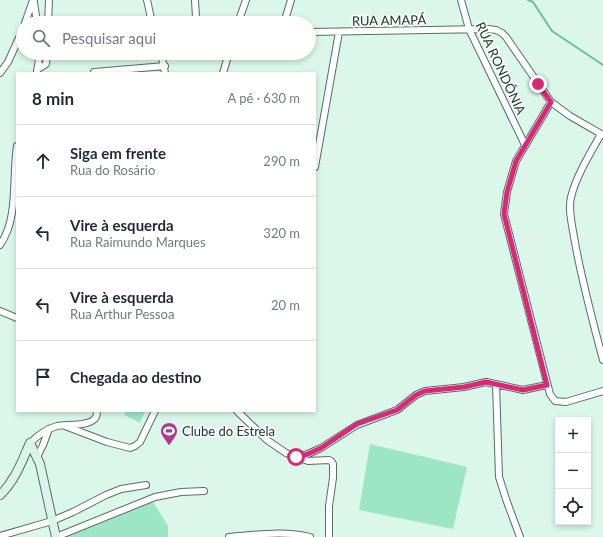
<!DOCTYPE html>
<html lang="pt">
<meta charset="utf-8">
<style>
body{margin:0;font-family:Lato,sans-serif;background:#f6f6f7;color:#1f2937}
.controls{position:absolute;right:12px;bottom:12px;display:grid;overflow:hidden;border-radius:0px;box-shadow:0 2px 6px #0003}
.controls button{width:36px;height:36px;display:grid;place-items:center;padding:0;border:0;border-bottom:1px solid #e0e1e3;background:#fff;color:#1f2937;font:20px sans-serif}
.stop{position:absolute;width:12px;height:12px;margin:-9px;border:3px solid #db2777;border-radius:50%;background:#fff}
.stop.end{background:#db2777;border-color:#fff;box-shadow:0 1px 4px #0008}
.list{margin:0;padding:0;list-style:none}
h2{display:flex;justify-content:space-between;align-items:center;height:52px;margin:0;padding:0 16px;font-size:17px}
h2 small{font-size:13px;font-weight:400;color:#747a83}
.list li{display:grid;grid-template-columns:26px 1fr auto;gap:12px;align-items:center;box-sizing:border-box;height:72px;padding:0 16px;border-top:1px solid #e0e1e3}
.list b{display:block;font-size:15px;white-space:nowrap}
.list p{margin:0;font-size:13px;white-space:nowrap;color:#747a83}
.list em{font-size:13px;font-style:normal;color:#747a83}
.icon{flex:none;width:22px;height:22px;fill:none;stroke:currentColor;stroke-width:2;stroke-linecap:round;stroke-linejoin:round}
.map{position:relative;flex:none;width:603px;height:537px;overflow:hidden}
.search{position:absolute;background:#fff;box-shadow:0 2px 6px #0003;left:16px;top:16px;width:300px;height:44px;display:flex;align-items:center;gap:10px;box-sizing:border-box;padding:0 14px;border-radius:22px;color:#747a83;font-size:15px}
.panel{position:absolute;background:#fff;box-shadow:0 2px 6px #0003;left:16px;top:72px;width:300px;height:340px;border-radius:0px}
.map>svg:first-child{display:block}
.green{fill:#9ce6c5}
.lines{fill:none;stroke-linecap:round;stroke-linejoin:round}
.stream{stroke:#68c29d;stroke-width:2}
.minor-casing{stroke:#556f63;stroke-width:8}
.secondary-casing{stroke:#556f63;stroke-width:10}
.minor{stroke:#fff;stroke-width:6}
.secondary{stroke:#daf4e9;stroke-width:8}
.route{stroke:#db2777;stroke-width:5}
.labels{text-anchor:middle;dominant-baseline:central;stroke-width:3.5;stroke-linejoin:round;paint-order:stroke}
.street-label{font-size:13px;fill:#29342f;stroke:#f8fefb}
.poi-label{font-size:13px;fill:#29342f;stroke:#f8fefb;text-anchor:start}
</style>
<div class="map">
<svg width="603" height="537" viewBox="0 0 603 537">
<rect width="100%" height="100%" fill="#daf7e9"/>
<!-- green -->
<path class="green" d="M127 411H145L140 423 124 415Z
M370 444 467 467 453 529 359 510Z
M152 500 168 526V537H61Z"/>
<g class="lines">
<!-- stream -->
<path class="stream" d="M528 0 533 2 552 31 603 65"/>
<defs>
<path id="minor" d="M147 0 152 23
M195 0 196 18 201 23
M461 0 469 29 525 145
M34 2 37 23
M25 23 33 0
M48 23 49 0
M238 23 246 0
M284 23 291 0
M309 32 488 29 496 30 502 33 506 37 551 102 570 116 603 135
M161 53 165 73
M38 69 46 64 47 53
M37 71 40 53
M94 72 165 66
M0 73 8 62 23 29
M223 73 229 53
M551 102 516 161 507 192 504 214 550 394 555 401 566 402 603 391
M601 134C590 154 577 174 571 197 568 210 572 224 574 237 581 278 592 319 603 360
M315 167 339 32
M0 245C19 218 12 177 17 146
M0 311 17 318
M496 384 499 477 507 502 520 537
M237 411 267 440 286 453 296 457 308 454 321 448 357 425 397 410 416 395 425 391 464 387 486 382 523 390 547 385
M65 426 107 442 130 448 135 446 140 442 155 411
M30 443C37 436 46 429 57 426 66 424 91 427 96 417 97 415 97 413 97 411
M37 457 43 445 49 429
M297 457 308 461 329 460 331 461 333 464V478L329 506V536
M0 536 52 521 73 512 106 495 121 489 146 485
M56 537 155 497 181 492 204 491
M229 537C256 535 284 530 310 537"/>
<path id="secondary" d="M30 443 40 464 56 537
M0 495C15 481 22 461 30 443"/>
</defs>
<!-- minor casing -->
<use href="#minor" class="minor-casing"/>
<!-- secondary casing -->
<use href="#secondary" class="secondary-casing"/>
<!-- minor -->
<use href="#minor" class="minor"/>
<!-- secondary -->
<use href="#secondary" class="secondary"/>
</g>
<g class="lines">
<!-- route -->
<path class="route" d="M296 457 308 454 321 448 357 424 397 410 416 395 425 391 464 387 486 382 523 390 547 385 504 214 507 192 516 161 551 102 538 84"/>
</g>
<!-- icons -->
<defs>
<symbol id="stadium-pin" viewBox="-11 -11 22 30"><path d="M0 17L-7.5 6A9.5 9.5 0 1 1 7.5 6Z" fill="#b0398f" stroke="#f8fefb"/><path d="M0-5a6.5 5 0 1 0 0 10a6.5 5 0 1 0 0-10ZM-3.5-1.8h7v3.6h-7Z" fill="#fff"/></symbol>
</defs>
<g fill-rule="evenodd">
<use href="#stadium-pin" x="159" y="421" width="20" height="27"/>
</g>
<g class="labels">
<!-- street labels -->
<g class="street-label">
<text transform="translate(389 20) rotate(-1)">RUA AMAPÁ</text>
<text transform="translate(501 68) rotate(65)">RUA RONDÔNIA</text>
</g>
<!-- poi labels -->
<g class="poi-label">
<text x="182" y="431">Clube do Estrela</text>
</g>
</g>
</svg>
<div class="controls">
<button>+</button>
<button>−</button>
<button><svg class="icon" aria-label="locate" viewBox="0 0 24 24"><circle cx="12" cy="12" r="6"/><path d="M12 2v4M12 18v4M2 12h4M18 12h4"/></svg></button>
</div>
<div class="stop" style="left:296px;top:457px"></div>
<div class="stop end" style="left:538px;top:84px"></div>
<div class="search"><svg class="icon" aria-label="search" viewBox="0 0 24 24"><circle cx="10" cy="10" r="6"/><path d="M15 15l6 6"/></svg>Pesquisar aqui</div>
<section class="panel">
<h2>8 min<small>A pé · 630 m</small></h2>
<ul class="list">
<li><svg class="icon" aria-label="ahead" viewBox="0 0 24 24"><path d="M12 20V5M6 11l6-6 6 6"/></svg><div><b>Siga em frente</b><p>Rua do Rosário</p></div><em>290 m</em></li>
<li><svg class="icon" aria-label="left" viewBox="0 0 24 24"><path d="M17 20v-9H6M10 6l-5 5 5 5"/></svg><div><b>Vire à esquerda</b><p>Rua Raimundo Marques</p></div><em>320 m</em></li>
<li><svg class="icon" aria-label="left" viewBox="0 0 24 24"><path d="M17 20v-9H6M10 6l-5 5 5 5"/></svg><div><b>Vire à esquerda</b><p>Rua Arthur Pessoa</p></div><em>20 m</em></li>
<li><svg class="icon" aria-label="arrive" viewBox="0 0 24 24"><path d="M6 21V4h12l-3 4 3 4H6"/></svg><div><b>Chegada ao destino</b></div></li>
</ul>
</section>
</div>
